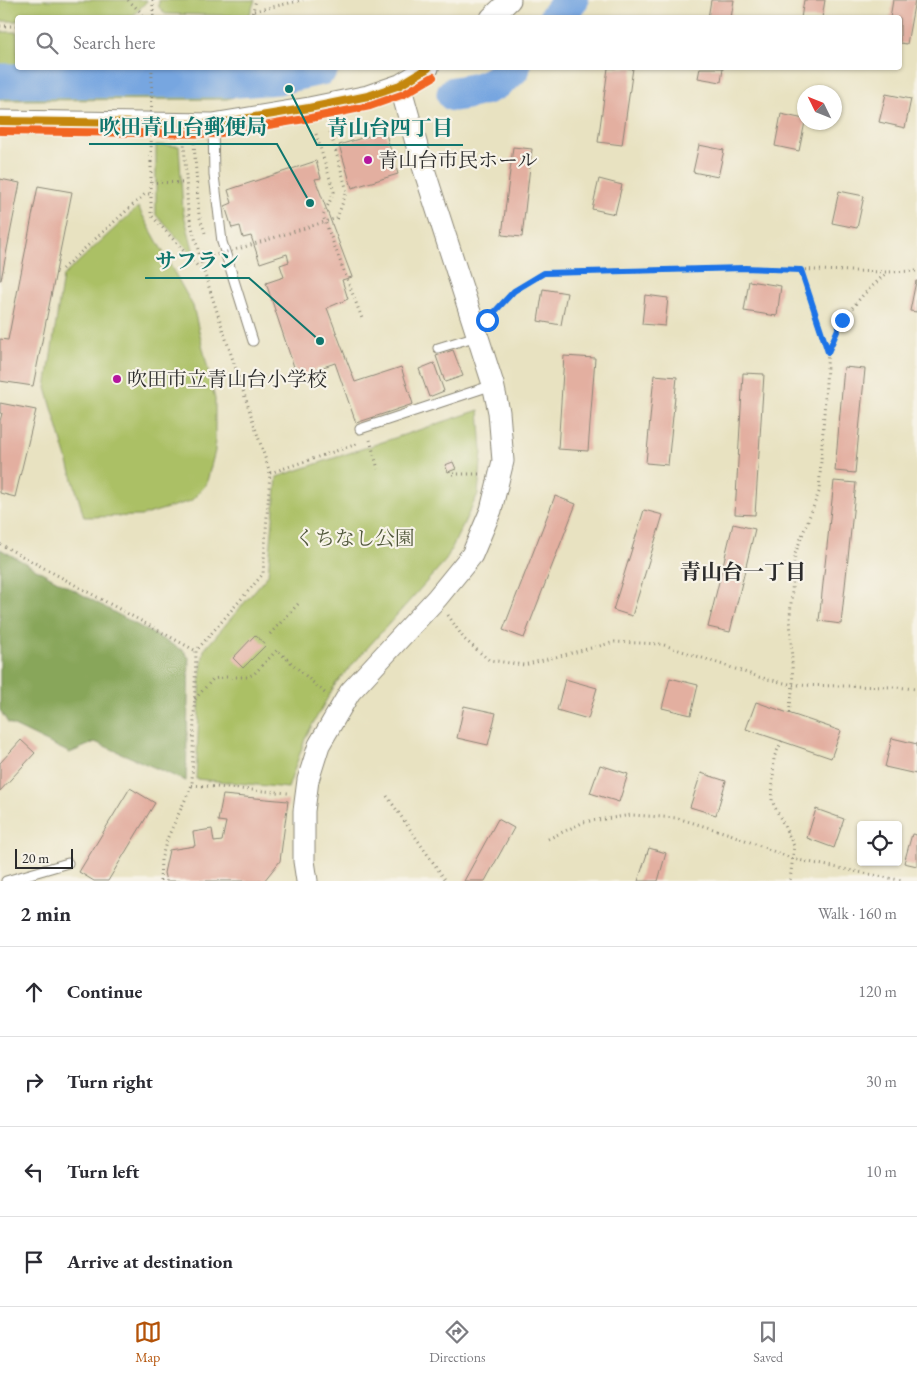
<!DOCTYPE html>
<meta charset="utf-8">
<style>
body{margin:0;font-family:"EB Garamond","Noto Serif JP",serif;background:#f2f2f3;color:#2b2b33}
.controls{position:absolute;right:15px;bottom:15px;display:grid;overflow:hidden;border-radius:5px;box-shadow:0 1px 4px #0004}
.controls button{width:45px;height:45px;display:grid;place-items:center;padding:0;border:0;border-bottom:1px solid #e1e1e2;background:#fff;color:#2b2b33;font:25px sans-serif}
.compass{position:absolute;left:797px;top:85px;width:45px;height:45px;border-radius:50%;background:#fff;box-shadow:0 1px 4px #0004;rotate:313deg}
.scale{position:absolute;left:15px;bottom:12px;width:58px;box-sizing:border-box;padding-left:5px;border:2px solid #2b2b2b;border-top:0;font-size:14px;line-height:18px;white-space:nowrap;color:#2b2b2b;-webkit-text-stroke:4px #f7f3e8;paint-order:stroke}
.stop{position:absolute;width:15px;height:15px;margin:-11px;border:4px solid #1a73e8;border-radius:50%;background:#fff}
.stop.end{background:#1a73e8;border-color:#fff;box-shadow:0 1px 5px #0008}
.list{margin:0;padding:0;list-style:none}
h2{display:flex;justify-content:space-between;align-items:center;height:65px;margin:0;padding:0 20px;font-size:21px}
h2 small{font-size:16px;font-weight:400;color:#7c7c81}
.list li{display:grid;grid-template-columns:32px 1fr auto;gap:15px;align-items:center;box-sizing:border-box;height:90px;padding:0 20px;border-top:1px solid #e1e1e2}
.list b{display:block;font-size:19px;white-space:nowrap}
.list em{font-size:16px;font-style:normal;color:#7c7c81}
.icon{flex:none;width:28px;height:28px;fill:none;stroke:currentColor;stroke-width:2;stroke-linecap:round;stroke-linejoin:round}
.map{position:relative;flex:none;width:917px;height:881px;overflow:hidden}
.search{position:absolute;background:#fff;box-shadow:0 1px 4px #0004;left:15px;right:15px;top:15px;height:55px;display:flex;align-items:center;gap:12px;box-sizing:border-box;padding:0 18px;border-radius:5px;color:#7c7c81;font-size:19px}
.sheet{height:425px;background:#fff}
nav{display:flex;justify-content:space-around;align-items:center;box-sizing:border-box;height:70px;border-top:1px solid #e1e1e2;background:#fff;font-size:14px;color:#7c7c81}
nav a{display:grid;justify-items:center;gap:2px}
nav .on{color:#b45309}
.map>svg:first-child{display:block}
.green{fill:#abc065;stroke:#6b7648}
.forest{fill:#88a65a;stroke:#5a6842}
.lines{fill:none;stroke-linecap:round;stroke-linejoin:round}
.river{stroke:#77a6e0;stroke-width:35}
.building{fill:#e3afa0}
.service-casing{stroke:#8a8676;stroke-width:11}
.tertiary-casing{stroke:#8a8676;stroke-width:23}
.path{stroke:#8a8676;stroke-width:3;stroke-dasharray:1 4;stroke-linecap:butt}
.service{stroke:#fff;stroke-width:9}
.tertiary{stroke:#fff;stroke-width:21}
.path-bridge{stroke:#8a8676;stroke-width:3;stroke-dasharray:1 4;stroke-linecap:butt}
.bus-1-casing{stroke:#f7f3e8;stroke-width:11}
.bus-2-casing{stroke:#f7f3e8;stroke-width:11}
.bus-1{stroke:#c4870b;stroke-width:8}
.bus-2{stroke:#f26522;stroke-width:8}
.route{stroke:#1a73e8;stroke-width:6}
.poi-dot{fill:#b5179e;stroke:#f7f3e8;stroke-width:2}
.labels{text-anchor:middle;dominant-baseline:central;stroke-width:4.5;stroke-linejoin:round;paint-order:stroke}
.poi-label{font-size:20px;fill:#2b2b2b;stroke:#f7f3e8;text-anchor:start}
.park-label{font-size:20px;fill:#51583c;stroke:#f7f3e8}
.neighbourhood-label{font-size:21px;font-weight:bold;fill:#2b2b2b;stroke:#f7f3e8}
.leader{fill:none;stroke:#0f766e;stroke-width:2}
.callout-dot{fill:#0f766e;stroke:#f7f3e8;stroke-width:2}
.callout-label{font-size:21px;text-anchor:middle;font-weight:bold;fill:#0f766e;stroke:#f7f3e8;stroke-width:4.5;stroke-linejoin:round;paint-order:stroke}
</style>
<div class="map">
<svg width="917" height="881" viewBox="0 0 917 881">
<rect width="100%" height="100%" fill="#f7f3e8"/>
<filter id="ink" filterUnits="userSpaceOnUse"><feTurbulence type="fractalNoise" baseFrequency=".02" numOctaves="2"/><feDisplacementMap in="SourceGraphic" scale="10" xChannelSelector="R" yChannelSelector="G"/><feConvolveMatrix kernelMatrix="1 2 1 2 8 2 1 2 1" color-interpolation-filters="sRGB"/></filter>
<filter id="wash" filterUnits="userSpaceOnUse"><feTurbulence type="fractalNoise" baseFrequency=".0096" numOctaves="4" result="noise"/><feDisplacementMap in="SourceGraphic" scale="20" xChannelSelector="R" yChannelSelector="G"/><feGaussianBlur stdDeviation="1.12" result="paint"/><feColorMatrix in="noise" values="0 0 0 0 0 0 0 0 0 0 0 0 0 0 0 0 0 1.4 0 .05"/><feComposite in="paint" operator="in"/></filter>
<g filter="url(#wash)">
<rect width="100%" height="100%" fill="#e8e2c1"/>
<!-- green -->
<path class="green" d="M0 0H147V1L132 17 18 18 17 21H0Z
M159 0H255L249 16 165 14 159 7Z
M0 32H17L18 68H343L339 72 273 85 227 99 0 100Z
M156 145 179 146 183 211 195 257 156 215Z
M138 207 193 306 215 399V451L206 485 191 501 141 516 84 517 46 388 63 276Z
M479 410 482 452 478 494 446 560 336 683 306 736 288 788 196 779 201 669 204 650 268 575 277 477Z"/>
<!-- forest -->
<path class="forest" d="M0 549 184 651 189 658 186 781 95 742 70 753 8 723 0 710Z"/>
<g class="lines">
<!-- river -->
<path class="river" d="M556 18 571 0
M0 81 237 80 279 77 321 68
M454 94C481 90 493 88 513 68"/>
</g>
<g id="blocks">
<!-- building -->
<path class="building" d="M711 0H734L731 18H708Z
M804 0H825L822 18H801Z
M893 0H915L907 44 900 43V18H890Z
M608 68H633L622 145 598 142Z
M700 68H723L721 82 698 78Z
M886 94 911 99 905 128 879 122Z
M781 114 804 119 805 122 799 151 775 146Z
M385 131 398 174 352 188 339 145Z
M699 145 724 150 718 177 693 172Z
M513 147 532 149 522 237 502 235Z
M316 161 321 178 315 179 352 277 342 280 348 299 327 308 355 382 401 367 413 404 356 423 335 363 297 376 266 283 284 277 280 265 289 262 287 254 260 263 251 236 243 238 240 226 232 228 225 206 232 203 228 190Z
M0 179 20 183 1 280H0Z
M599 179 622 185 615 214 592 209Z
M38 186 72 192 33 386 0 381V339L8 340Z
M839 191 864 196 857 228 832 223Z
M749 281 781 286 777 316 744 311Z
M916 281H917V312L910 311Z
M543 289 567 293 561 325 538 321Z
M645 295 668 298 665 326 642 324Z
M453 350 463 376 445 382 436 356Z
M564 356 595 358 588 451 558 449Z
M434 363 444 391 429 397 419 369Z
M844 367 865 369 855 473 835 471Z
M743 373 764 374 755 515 735 514Z
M654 375 677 377 668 465 646 463Z
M0 403 36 410 15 497 0 493V421L2 413H0Z
M453 462 456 469 448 472 445 465Z
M834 481 856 483 841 624 819 621Z
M555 496 576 504 524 638 503 630Z
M644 510 663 515 632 616 613 610Z
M733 524 755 529 730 632 708 627Z
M255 635 266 645 243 668 233 658Z
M670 678 698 685 691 715 662 708Z
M565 679 597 688 588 719 557 710Z
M756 702 841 731 831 758 746 729Z
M464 706 496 713 488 745 457 738Z
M892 738 917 744 916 774 885 767Z
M21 740 35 753 0 791V763Z
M600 765 628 774 619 802 590 793Z
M701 773 726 781 716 815 690 807Z
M130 788 155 803 108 881H94L79 872Z
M223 795 288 801 280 861 264 881H166L164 873 169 850 195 846 193 832 212 829 214 842 222 841 226 822 218 821Z
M816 809 844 819 834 848 807 838Z
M498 819 514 828 485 881H464Z
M912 834 917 835V866L904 863Z
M649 848 666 853 658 881H638Z"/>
</g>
</g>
<g filter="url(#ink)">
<use href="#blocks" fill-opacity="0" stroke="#8a8676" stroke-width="1"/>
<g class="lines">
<defs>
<path id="service" d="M213 124 214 175 222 242 253 341
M438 348 477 336
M360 429 493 385
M6 881 68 863"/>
<path id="tertiary" d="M491 18 510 0
M0 121 213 124 309 108 368 96 400 85 428 68
M307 881 304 861V811L308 780 319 745 350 692 437 598 472 555 491 510 503 461 499 412 493 384 420 157 400 85"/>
</defs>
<!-- service casing -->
<use href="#service" class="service-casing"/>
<!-- tertiary casing -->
<use href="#tertiary" class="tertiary-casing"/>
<!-- path -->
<path class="path" d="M128 0 147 18
M153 0V18
M254 11 303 0
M251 18 256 0
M0 26H18
M360 68 361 71
M316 134 334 192 323 216 363 321
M194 143 199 215 206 236
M151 162V215L202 271
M151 182 186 183
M241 248 337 218 347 191 330 131
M200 259 212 256
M62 269 145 194H151
M491 316 514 291 544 273 745 268 887 272 917 271
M828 351 842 320 863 295 886 273
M370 440 378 469
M270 473 360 443
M453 474H480
M0 544 196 651
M448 615 464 639 489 660 524 665 615 642 661 644 759 677 793 685 895 687 917 689
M270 634 300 602
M195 699 213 679 224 677H247L254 674 277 650 327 695
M789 713 793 685 790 616 795 554 819 492 828 351 801 270
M782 741 774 757 772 801 794 846 790 881
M192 785 288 793
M387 796 446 881
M548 839 584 822 632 815 677 818 730 834 793 859 904 881
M160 881 161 860 167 839 192 785 196 651 263 574 270 473 204 272 188 212 184 141"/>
<!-- service -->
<use href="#service" class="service"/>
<!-- tertiary -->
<use href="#tertiary" class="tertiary"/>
<!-- path-bridge -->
<path class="path-bridge" d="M151 162 152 68
M212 256 241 248"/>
<defs>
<path id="bus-1" d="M0 121 213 124 309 108 368 96 400 85 428 68"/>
<path id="bus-2" d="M0 131 215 134 311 118 370 106 404 94 433 77"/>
</defs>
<!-- bus-1 casing -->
<use href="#bus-1" class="bus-1-casing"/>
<!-- bus-2 casing -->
<use href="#bus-2" class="bus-2-casing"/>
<!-- bus-1 -->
<use href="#bus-1" class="bus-1"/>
<!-- bus-2 -->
<use href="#bus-2" class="bus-2"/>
</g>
</g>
<g class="lines" filter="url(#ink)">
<!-- route -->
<path class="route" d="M487 320 514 291 544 273 745 268 801 270 828 352 842 320"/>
</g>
<!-- markers -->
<g class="poi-dot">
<circle cx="368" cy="160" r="5"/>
<circle cx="117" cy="379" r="5"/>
</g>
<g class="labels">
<!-- poi labels -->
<g class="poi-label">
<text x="378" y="160">青山台市民ホール</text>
<text x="127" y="379">吹田市立青山台小学校</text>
</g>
<!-- park labels -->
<g class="park-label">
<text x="355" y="538">くちなし公園</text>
</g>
<!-- neighbourhood labels -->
<g class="neighbourhood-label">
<text x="743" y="571">青山台一丁目</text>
</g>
</g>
<!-- callouts -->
<path class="leader" d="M310 203L277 144H89M289 89L317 145H463M320 341L249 278H145"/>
<g class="callout-dot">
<circle cx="310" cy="203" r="5"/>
<circle cx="289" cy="89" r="5"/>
<circle cx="320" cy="341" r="5"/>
</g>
<g class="callout-label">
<text x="183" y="134">吹田青山台郵便局</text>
<text x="390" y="135">青山台四丁目</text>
<text x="197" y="268">サフラン</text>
</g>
</svg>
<div class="controls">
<button><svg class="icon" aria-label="locate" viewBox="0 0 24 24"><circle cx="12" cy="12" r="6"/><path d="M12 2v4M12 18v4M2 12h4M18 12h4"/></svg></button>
</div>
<svg class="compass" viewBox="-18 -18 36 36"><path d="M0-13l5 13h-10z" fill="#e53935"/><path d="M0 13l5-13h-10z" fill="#7c7c81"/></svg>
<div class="scale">20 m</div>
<div class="stop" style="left:487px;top:320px"></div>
<div class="stop end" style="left:842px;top:320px"></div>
<div class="search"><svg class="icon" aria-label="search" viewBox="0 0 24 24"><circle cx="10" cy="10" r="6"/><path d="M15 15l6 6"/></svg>Search here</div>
</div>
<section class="sheet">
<h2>2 min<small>Walk · 160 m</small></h2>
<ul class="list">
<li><svg class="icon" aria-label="ahead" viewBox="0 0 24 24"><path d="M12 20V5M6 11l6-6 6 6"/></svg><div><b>Continue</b></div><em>120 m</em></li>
<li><svg class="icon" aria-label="right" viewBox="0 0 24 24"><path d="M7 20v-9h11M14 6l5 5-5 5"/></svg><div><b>Turn right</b></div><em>30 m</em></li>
<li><svg class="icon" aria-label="left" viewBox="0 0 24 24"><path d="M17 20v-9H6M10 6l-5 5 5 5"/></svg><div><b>Turn left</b></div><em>10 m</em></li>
<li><svg class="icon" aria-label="arrive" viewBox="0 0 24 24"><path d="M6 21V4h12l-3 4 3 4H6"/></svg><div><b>Arrive at destination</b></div></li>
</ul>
</section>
<nav>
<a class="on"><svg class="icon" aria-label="map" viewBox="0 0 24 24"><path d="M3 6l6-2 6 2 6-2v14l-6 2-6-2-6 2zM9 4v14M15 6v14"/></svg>Map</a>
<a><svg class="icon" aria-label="directions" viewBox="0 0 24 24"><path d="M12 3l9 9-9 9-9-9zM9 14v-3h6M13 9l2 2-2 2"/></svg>Directions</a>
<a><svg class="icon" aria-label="saved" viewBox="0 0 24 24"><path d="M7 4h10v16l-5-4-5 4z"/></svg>Saved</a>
</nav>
